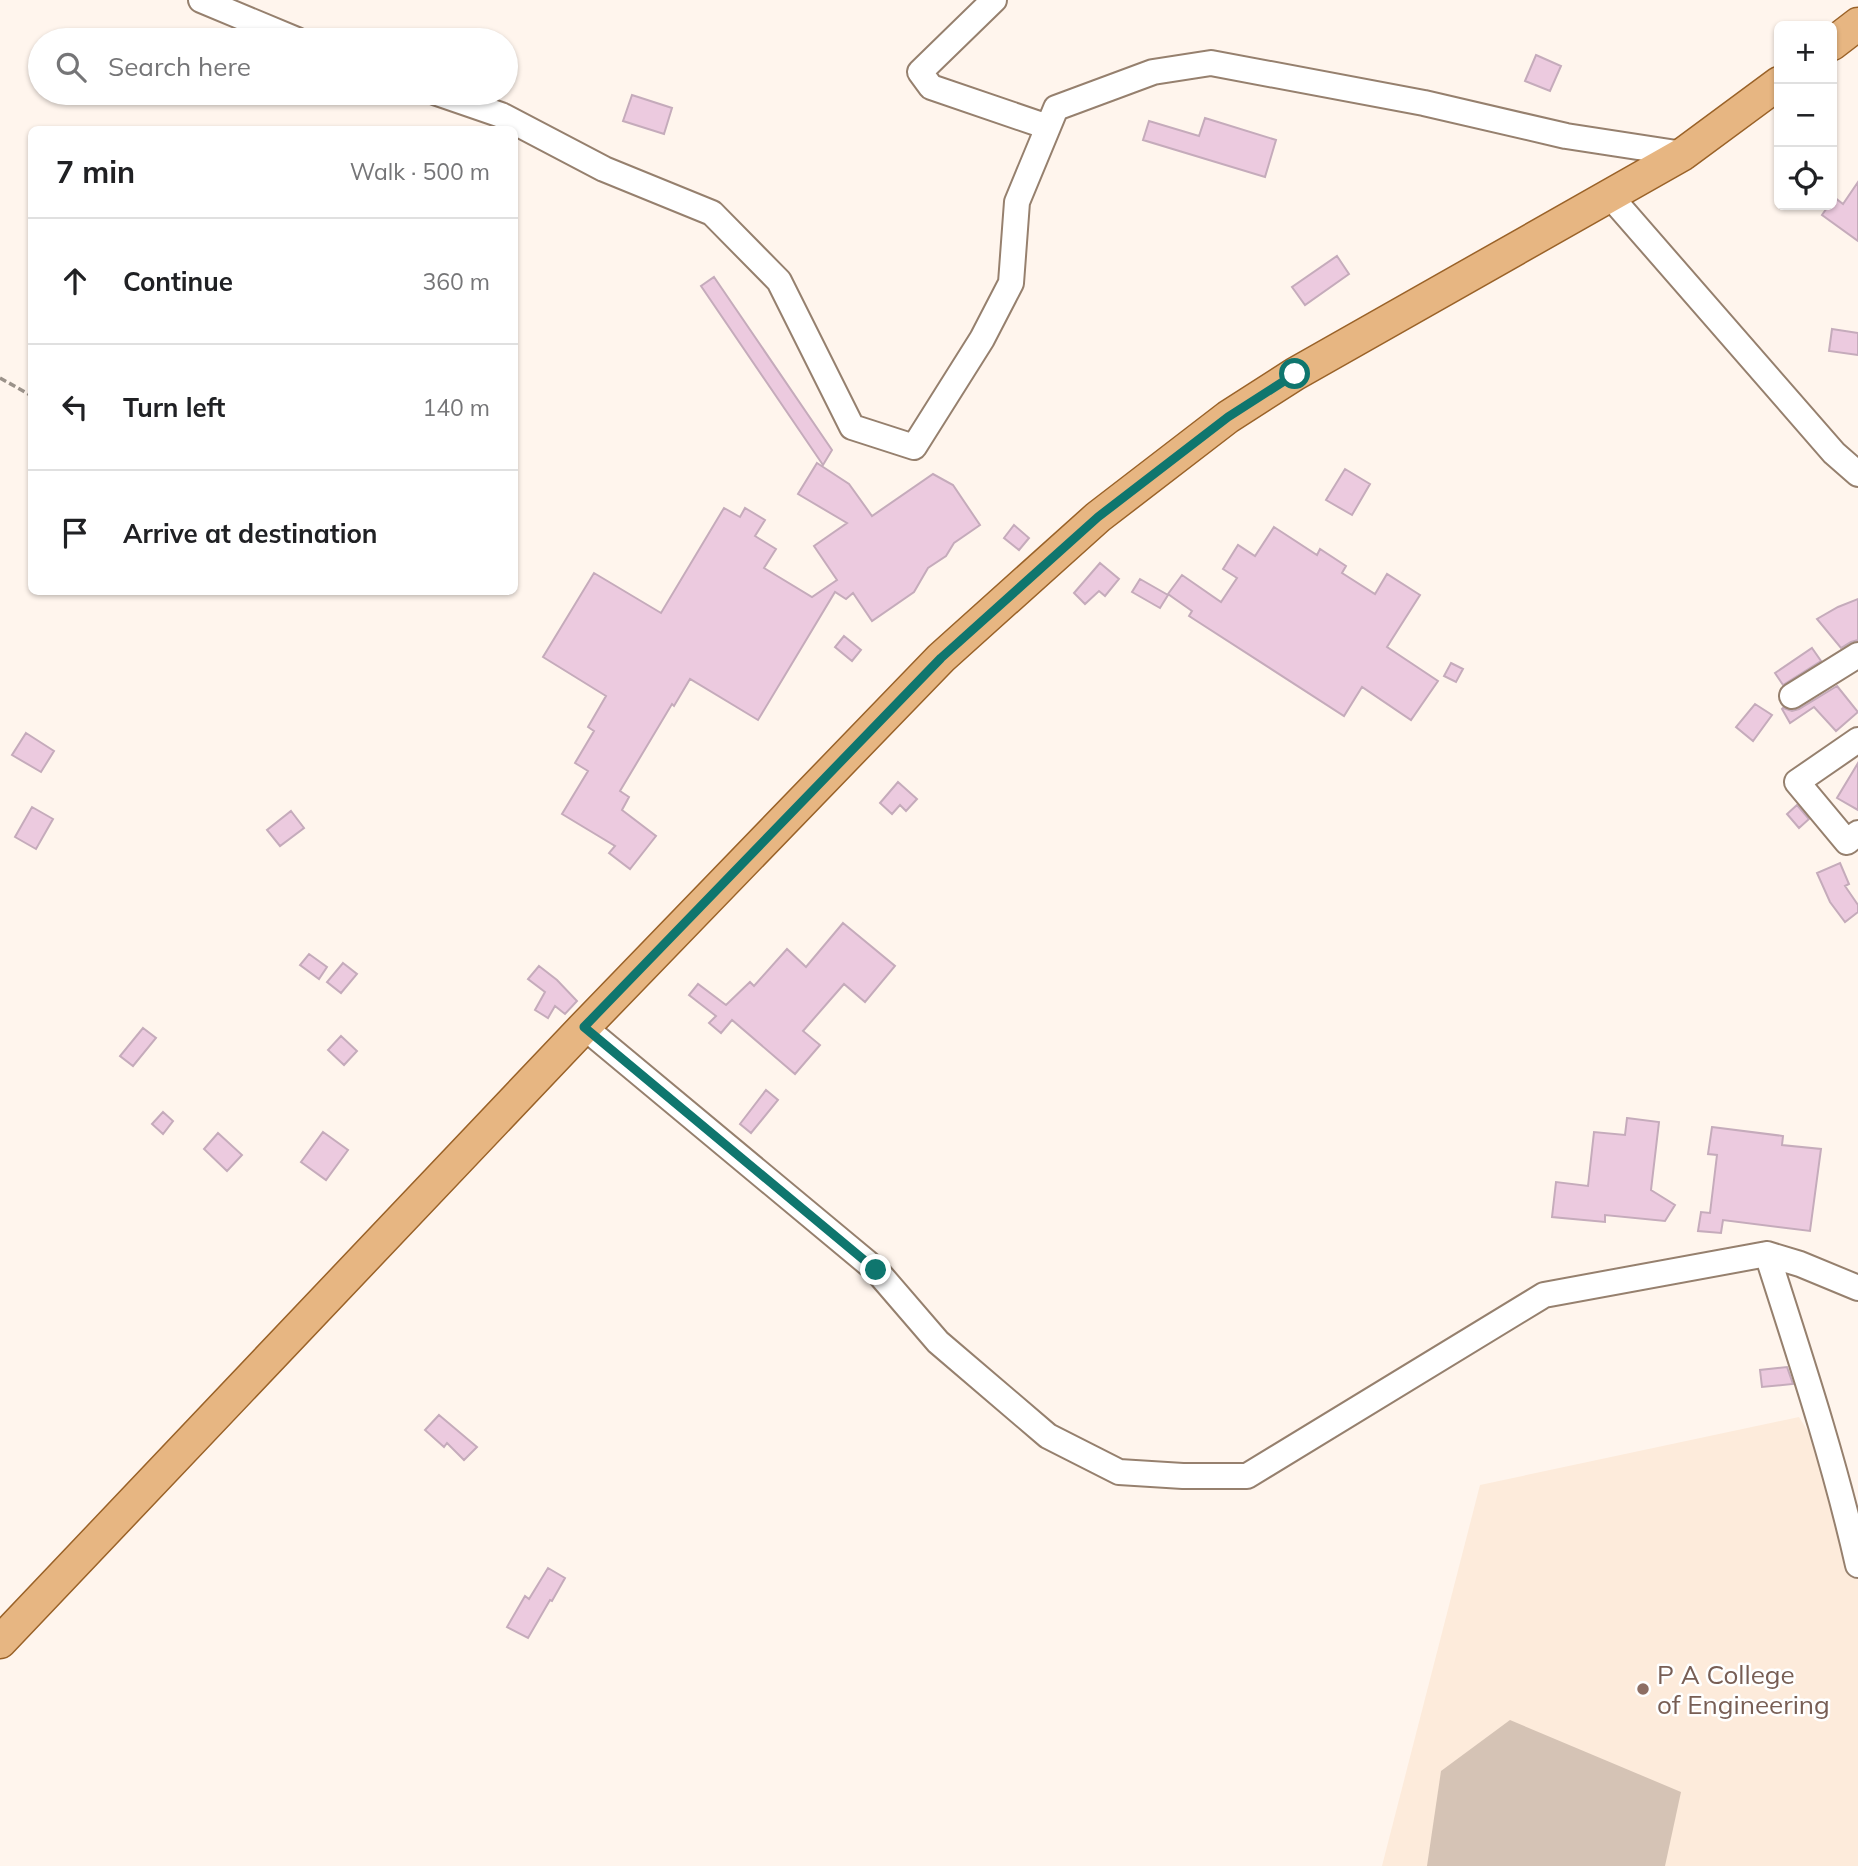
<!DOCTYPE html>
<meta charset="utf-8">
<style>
body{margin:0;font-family:Mulish,sans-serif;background:#f2f2f2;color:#202124}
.controls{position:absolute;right:21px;top:21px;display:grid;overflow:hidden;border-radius:10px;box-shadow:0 2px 5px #0004}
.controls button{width:63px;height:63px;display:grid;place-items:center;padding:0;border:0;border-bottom:2px solid #e0e0e0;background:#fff;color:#202124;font:35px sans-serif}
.stop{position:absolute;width:21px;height:21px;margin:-16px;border:5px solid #0f766e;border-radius:50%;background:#fff}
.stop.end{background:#0f766e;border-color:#fff;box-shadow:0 2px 7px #0008}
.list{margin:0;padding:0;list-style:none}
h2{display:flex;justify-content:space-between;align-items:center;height:91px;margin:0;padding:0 28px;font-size:30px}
h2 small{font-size:23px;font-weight:400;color:#757577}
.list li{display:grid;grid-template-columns:46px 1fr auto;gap:21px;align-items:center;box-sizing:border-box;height:126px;padding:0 28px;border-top:2px solid #e0e0e0}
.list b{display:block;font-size:26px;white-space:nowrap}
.list em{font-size:23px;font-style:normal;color:#757577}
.icon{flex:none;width:38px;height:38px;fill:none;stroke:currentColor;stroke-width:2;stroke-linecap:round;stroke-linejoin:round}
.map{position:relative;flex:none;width:1858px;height:1866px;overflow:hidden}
.search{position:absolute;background:#fff;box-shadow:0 2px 5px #0004;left:28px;top:28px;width:490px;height:77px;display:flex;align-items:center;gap:18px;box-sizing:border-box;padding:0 24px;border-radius:38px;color:#757577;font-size:26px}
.panel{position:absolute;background:#fff;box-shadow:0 2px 5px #0004;left:28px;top:126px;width:490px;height:469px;border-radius:10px}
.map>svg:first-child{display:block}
.built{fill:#fdebdb}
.green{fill:#d5c3b5}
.building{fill:#eccadf;stroke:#c5abbb;stroke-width:2}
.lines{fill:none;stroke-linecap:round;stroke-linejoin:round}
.minor-casing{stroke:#96806e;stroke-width:28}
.major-casing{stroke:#9a6228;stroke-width:35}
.path{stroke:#9b928a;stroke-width:3.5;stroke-dasharray:7 3.5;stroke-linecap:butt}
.minor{stroke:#fff;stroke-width:24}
.major{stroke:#e7b682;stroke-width:32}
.route{stroke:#0f766e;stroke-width:9}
.education-dot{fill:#8d6e63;stroke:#fff;stroke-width:2.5}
.labels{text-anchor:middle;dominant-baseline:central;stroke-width:5;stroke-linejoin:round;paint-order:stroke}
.education-label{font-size:26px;fill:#785e54;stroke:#fff;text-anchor:start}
</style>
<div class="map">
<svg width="1858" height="1866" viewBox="0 0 1858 1866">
<rect width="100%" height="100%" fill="#fff5ed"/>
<!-- built -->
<path class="built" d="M1799 1417 1858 1511V1866H1382L1480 1485Z"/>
<!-- green -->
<path class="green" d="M1510 1720 1681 1792 1665 1866H1427L1441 1771Z"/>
<!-- building -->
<path class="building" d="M1536 55 1561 66 1550 91 1525 81Z
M632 95 672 108 664 134 623 121Z
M1205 118 1276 140 1265 177 1143 140 1149 121 1199 136Z
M1858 182V241L1822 215 1829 205H1832L1834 197 1843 204Z
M1337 256 1349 274 1305 305 1292 287Z
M714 277 832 450 823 465 701 286Z
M1832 329 1858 333V355L1829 351Z
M817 463 849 484 872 516 933 474 953 485 980 525 954 543 946 556 928 568 914 592 872 621 853 593 846 599 835 592 758 720 690 679 674 706 672 704 620 791 629 797 622 810 656 836 630 869 609 853 615 846 562 814 588 771 575 763 594 731 588 727 606 696 543 657 594 573 661 613 724 508 740 517 745 508 765 520 755 536 776 549 764 568 812 597 837 580 814 546 847 523 798 494Z
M1345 469 1370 484 1352 515 1326 500Z
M1014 525 1029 538 1019 550 1004 538Z
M1274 527 1317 555 1320 549 1346 566 1342 573 1375 594 1387 574 1420 595 1387 647 1438 681 1411 720 1362 687 1344 716 1189 616 1192 611 1168 594 1182 575 1221 602 1237 578 1223 569 1238 545 1255 556Z
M1100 563 1119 579 1105 596 1099 591 1085 604 1074 593Z
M1140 579 1168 595 1160 608 1132 592Z
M1858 599V640L1851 642 1841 648 1817 619 1838 607Z
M844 636 861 650 852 661 835 647Z
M1812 648 1821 661 1783 685 1775 673Z
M1451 663 1463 669 1456 682 1444 676Z
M1837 686 1858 712 1836 731 1814 707 1790 723 1782 709 1783 708 1792 711 1799 709Z
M1755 704 1772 715 1753 741 1736 727Z
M26 733 54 751 41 772 12 755Z
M1858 763V810L1837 798Z
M898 782 917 799 906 811 900 805 892 814 880 803Z
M1797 805 1809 819 1799 828 1787 814Z
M32 807 53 819 36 849 15 837Z
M291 811 304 828 280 846 267 830Z
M1840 863 1849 884 1845 886 1858 905V912L1845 922 1830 902 1817 873Z
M843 923 895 966 865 1002 844 984 803 1031 820 1045 795 1074 732 1020 721 1033 709 1023 716 1016 689 995 698 984 726 1005 750 982 754 986 787 949 806 967Z
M309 954 327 967 319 979 300 965Z
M343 963 357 974 341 993 327 982Z
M539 966 557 980 577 1001 565 1014 555 1006 548 1018 535 1010 545 992 528 979Z
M143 1028 156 1038 133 1066 120 1056Z
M341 1036 357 1051 344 1065 328 1050Z
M766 1090 778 1100 751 1133 740 1124Z
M163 1112 173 1121 163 1134 152 1124Z
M1627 1118 1659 1122 1651 1190 1675 1205 1665 1221 1605 1215V1222L1552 1217 1556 1182 1588 1186 1594 1132 1625 1135Z
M1712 1127 1783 1136 1782 1145 1821 1149 1810 1231 1723 1220 1721 1233 1698 1231 1701 1212 1710 1213 1717 1155 1708 1154Z
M323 1132 348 1150 326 1180 301 1162Z
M218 1133 242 1155 227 1171 204 1149Z
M1787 1367 1793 1384 1762 1387 1760 1370Z
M439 1415 477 1447 464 1460 447 1443 444 1447 425 1430Z
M548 1568 565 1578 552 1601 550 1600 528 1638 507 1627 525 1596 529 1599Z"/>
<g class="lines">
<defs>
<path id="minor" d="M201 0 297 40
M994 0 920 72 931 87 1048 127
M437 93 501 115 604 169 712 213 779 281 852 427 914 447 982 339 1011 283 1017 202 1056 108 1153 72 1211 63 1424 103 1566 136 1683 154
M1610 196 1834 453 1858 474
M1792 696 1858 655
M1858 740 1797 782 1847 842 1858 833
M584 1027 876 1270 938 1342 1048 1436 1119 1472 1183 1476H1247L1544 1295 1767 1254 1800 1264 1858 1288
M1767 1254C1800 1357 1834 1459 1858 1565"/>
<path id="major" d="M1832 44 1858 24
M0 1642 584 1027 941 658 1098 517 1228 417 1295 374 1683 154 1779 83"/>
</defs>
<!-- minor casing -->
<use href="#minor" class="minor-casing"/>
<!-- major casing -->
<use href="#major" class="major-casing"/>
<!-- path -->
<path class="path" d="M0 378 32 396"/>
<!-- minor -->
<use href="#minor" class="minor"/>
<!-- major -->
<use href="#major" class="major"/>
</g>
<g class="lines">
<!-- route -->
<path class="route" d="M876 1270 584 1027 941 658 1098 517 1228 417 1295 374"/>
</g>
<!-- markers -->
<circle class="education-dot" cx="1643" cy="1689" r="7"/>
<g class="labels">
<!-- education labels -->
<g class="education-label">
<text x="1657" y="1674">P A College<tspan x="1657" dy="30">of Engineering</tspan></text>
</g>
</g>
</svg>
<div class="controls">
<button>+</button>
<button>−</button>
<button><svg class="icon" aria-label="locate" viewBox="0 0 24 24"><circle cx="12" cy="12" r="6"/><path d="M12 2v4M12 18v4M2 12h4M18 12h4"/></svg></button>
</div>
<div class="stop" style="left:1295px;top:374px"></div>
<div class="stop end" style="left:876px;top:1270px"></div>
<div class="search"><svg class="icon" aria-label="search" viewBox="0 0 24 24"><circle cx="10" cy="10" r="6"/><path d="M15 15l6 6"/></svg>Search here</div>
<section class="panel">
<h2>7 min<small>Walk · 500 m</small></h2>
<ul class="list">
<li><svg class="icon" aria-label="ahead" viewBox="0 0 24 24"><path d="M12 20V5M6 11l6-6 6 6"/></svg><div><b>Continue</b></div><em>360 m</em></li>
<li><svg class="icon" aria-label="left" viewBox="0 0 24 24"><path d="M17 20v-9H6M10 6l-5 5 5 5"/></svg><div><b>Turn left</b></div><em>140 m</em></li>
<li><svg class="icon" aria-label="arrive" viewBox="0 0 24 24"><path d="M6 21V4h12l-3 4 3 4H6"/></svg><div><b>Arrive at destination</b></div></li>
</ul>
</section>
</div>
